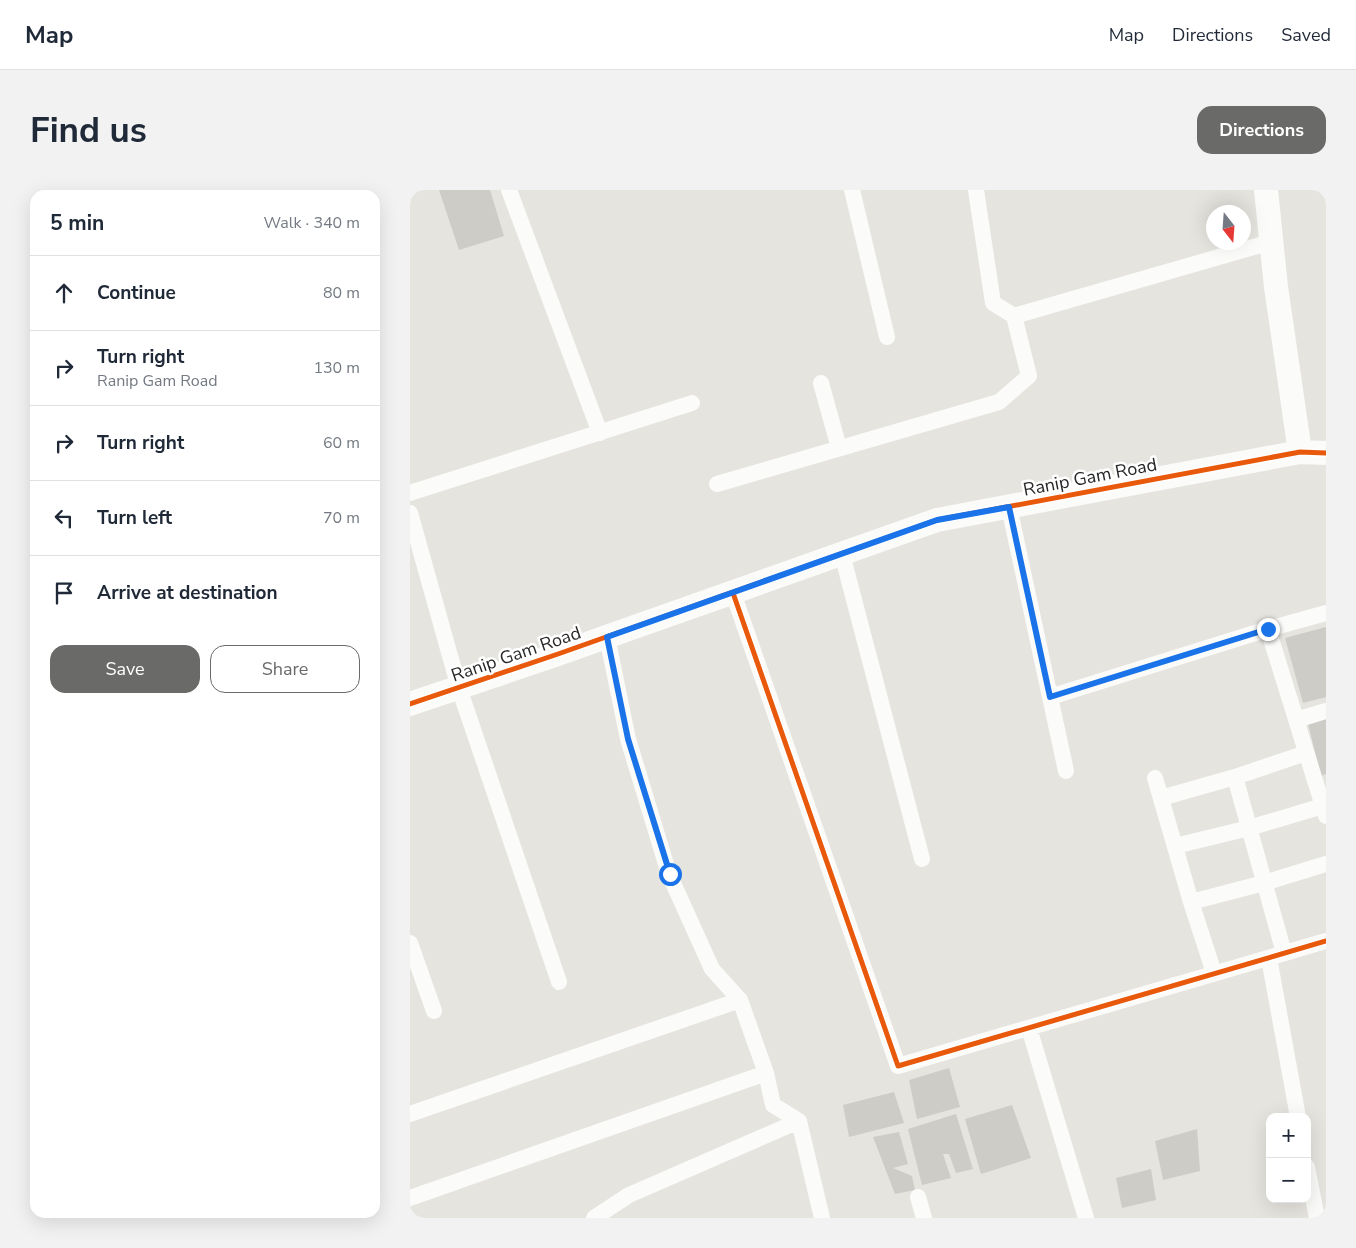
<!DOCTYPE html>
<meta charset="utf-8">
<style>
body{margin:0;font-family:"Nunito Sans",sans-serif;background:#f2f2f3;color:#1f2937}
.controls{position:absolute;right:15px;bottom:15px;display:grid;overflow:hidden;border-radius:10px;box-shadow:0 5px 20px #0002}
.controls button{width:45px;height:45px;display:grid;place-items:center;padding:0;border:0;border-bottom:1px solid #e0e1e3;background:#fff;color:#1f2937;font:25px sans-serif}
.compass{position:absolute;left:796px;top:15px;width:45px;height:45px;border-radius:50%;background:#fff;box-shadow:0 5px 20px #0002;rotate:163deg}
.stop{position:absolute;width:15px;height:15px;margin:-11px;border:4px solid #1a73e8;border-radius:50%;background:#fff}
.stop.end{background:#1a73e8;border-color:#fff;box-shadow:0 1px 5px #0008}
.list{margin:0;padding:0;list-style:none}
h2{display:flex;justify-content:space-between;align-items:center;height:65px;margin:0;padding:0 20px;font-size:21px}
h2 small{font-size:16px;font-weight:400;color:#747a83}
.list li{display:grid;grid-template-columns:32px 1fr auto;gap:15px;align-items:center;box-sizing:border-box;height:75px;padding:0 20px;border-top:1px solid #e0e1e3}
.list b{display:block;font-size:19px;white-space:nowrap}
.list p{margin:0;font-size:16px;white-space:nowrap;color:#747a83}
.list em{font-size:16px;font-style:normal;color:#747a83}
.actions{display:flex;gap:10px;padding:15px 20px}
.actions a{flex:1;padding:11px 0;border:1px solid #6a6a68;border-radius:15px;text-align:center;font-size:18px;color:#6a6a68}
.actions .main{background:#6a6a68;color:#fff}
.icon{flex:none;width:28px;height:28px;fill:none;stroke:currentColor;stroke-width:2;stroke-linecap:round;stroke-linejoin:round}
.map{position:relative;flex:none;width:916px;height:1028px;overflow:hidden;border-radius:15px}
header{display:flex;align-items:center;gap:30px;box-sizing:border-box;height:70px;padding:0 25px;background:#fff;border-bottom:1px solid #e0e1e3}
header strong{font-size:24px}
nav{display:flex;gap:28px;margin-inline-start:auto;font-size:18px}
.intro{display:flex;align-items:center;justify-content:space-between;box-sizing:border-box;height:120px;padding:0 30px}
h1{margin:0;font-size:35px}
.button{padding:12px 22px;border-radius:15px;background:#6a6a68;color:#fff;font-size:18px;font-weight:700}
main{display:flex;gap:30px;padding:0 30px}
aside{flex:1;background:#fff;border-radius:15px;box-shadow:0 5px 20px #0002}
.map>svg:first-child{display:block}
.building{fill:#cdccc7}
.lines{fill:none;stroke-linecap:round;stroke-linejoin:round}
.street{stroke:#fbfbfa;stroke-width:16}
.secondary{stroke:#fbfbfa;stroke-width:24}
.cycleway-casing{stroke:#fff;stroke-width:8}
.cycleway{stroke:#e8590c;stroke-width:5}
.route{stroke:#1a73e8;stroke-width:6}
.labels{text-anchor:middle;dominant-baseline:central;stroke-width:5;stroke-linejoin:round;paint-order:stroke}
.street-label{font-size:18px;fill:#282828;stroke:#fff}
</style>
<header>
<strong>Map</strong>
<nav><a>Map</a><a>Directions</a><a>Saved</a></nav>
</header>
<div class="intro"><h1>Find us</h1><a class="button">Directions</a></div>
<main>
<aside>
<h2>5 min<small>Walk · 340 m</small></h2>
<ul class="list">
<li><svg class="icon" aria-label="ahead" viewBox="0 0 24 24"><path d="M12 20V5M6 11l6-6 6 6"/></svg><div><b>Continue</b></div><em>80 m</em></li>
<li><svg class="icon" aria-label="right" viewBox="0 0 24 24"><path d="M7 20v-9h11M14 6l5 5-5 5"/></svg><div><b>Turn right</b><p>Ranip Gam Road</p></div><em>130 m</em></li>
<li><svg class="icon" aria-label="right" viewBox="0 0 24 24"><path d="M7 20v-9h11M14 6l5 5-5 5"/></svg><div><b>Turn right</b></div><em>60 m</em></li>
<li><svg class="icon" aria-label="left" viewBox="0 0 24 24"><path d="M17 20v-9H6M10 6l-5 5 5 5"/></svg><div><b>Turn left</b></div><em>70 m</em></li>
<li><svg class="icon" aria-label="arrive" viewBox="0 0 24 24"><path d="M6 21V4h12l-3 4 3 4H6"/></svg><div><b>Arrive at destination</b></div></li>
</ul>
<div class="actions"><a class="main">Save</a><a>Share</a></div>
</aside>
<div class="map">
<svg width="916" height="1028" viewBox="0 0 916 1028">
<rect width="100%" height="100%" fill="#e6e4de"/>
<!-- building -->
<path class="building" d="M29 0H80L94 46 49 60Z
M916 437V507L893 513 875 448Z
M916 525V584L911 586 897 530Z
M539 878 550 917 507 929 499 890Z
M484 902 494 933 439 947 433 915Z
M602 915 621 968 571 984 555 929Z
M546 924 563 979 546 983 539 964H533L541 988 512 995 498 939Z
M787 939 790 981 753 990 745 951Z
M489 942 498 974 483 978 502 986 505 1000 485 1004 463 947Z
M741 979 746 1010 712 1018 706 988Z"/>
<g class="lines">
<!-- street -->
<path class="street" d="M99 0 190 243
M442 0 477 147
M604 126 861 52
M411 193 429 258
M307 294 589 212 619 186 604 126 583 113 566 0
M0 303 282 213
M599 317 656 581
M0 323 49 498 149 792
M432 364 512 669
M323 403 488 876 916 751
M858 439 916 626
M197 447 218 549 259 684 302 779 330 810 356 883 363 915 389 931 412 1028
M640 507 858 439 916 423
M886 530 916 521
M825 587 874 763
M745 588 781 712
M751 608 825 587 896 563
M765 656 839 638 913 616
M0 753 24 821
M859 768 888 927
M804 783 781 712 854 693 916 674
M619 838 676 1028
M0 924 330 810
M897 977 907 1028
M508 1007 514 1028
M0 1008 356 883
M184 1028 219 1005 389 931"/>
<!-- secondary -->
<path class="secondary" d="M856 0 866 97 890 262
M0 514 148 464 527 330 890 262 916 263"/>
<defs>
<path id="cycleway" d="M323 403 488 876 916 751
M0 514 148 464 527 330 890 262 916 263"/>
</defs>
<!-- cycleway casing -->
<use href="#cycleway" class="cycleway-casing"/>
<!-- cycleway -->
<use href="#cycleway" class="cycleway"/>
</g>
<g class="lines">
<!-- route -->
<path class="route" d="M260 684 218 549 197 447 527 330 599 317 640 507 858 439"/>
</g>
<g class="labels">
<!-- street labels -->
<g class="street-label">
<text transform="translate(680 287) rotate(-11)">Ranip Gam Road</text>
<text transform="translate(106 464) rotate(-19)">Ranip Gam Road</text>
</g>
</g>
</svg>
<div class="controls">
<button>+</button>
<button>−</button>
</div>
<svg class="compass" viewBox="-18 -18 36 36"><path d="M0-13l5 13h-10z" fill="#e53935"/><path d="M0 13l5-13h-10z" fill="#747a83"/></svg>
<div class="stop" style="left:260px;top:684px"></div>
<div class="stop end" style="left:858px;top:439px"></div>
</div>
</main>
